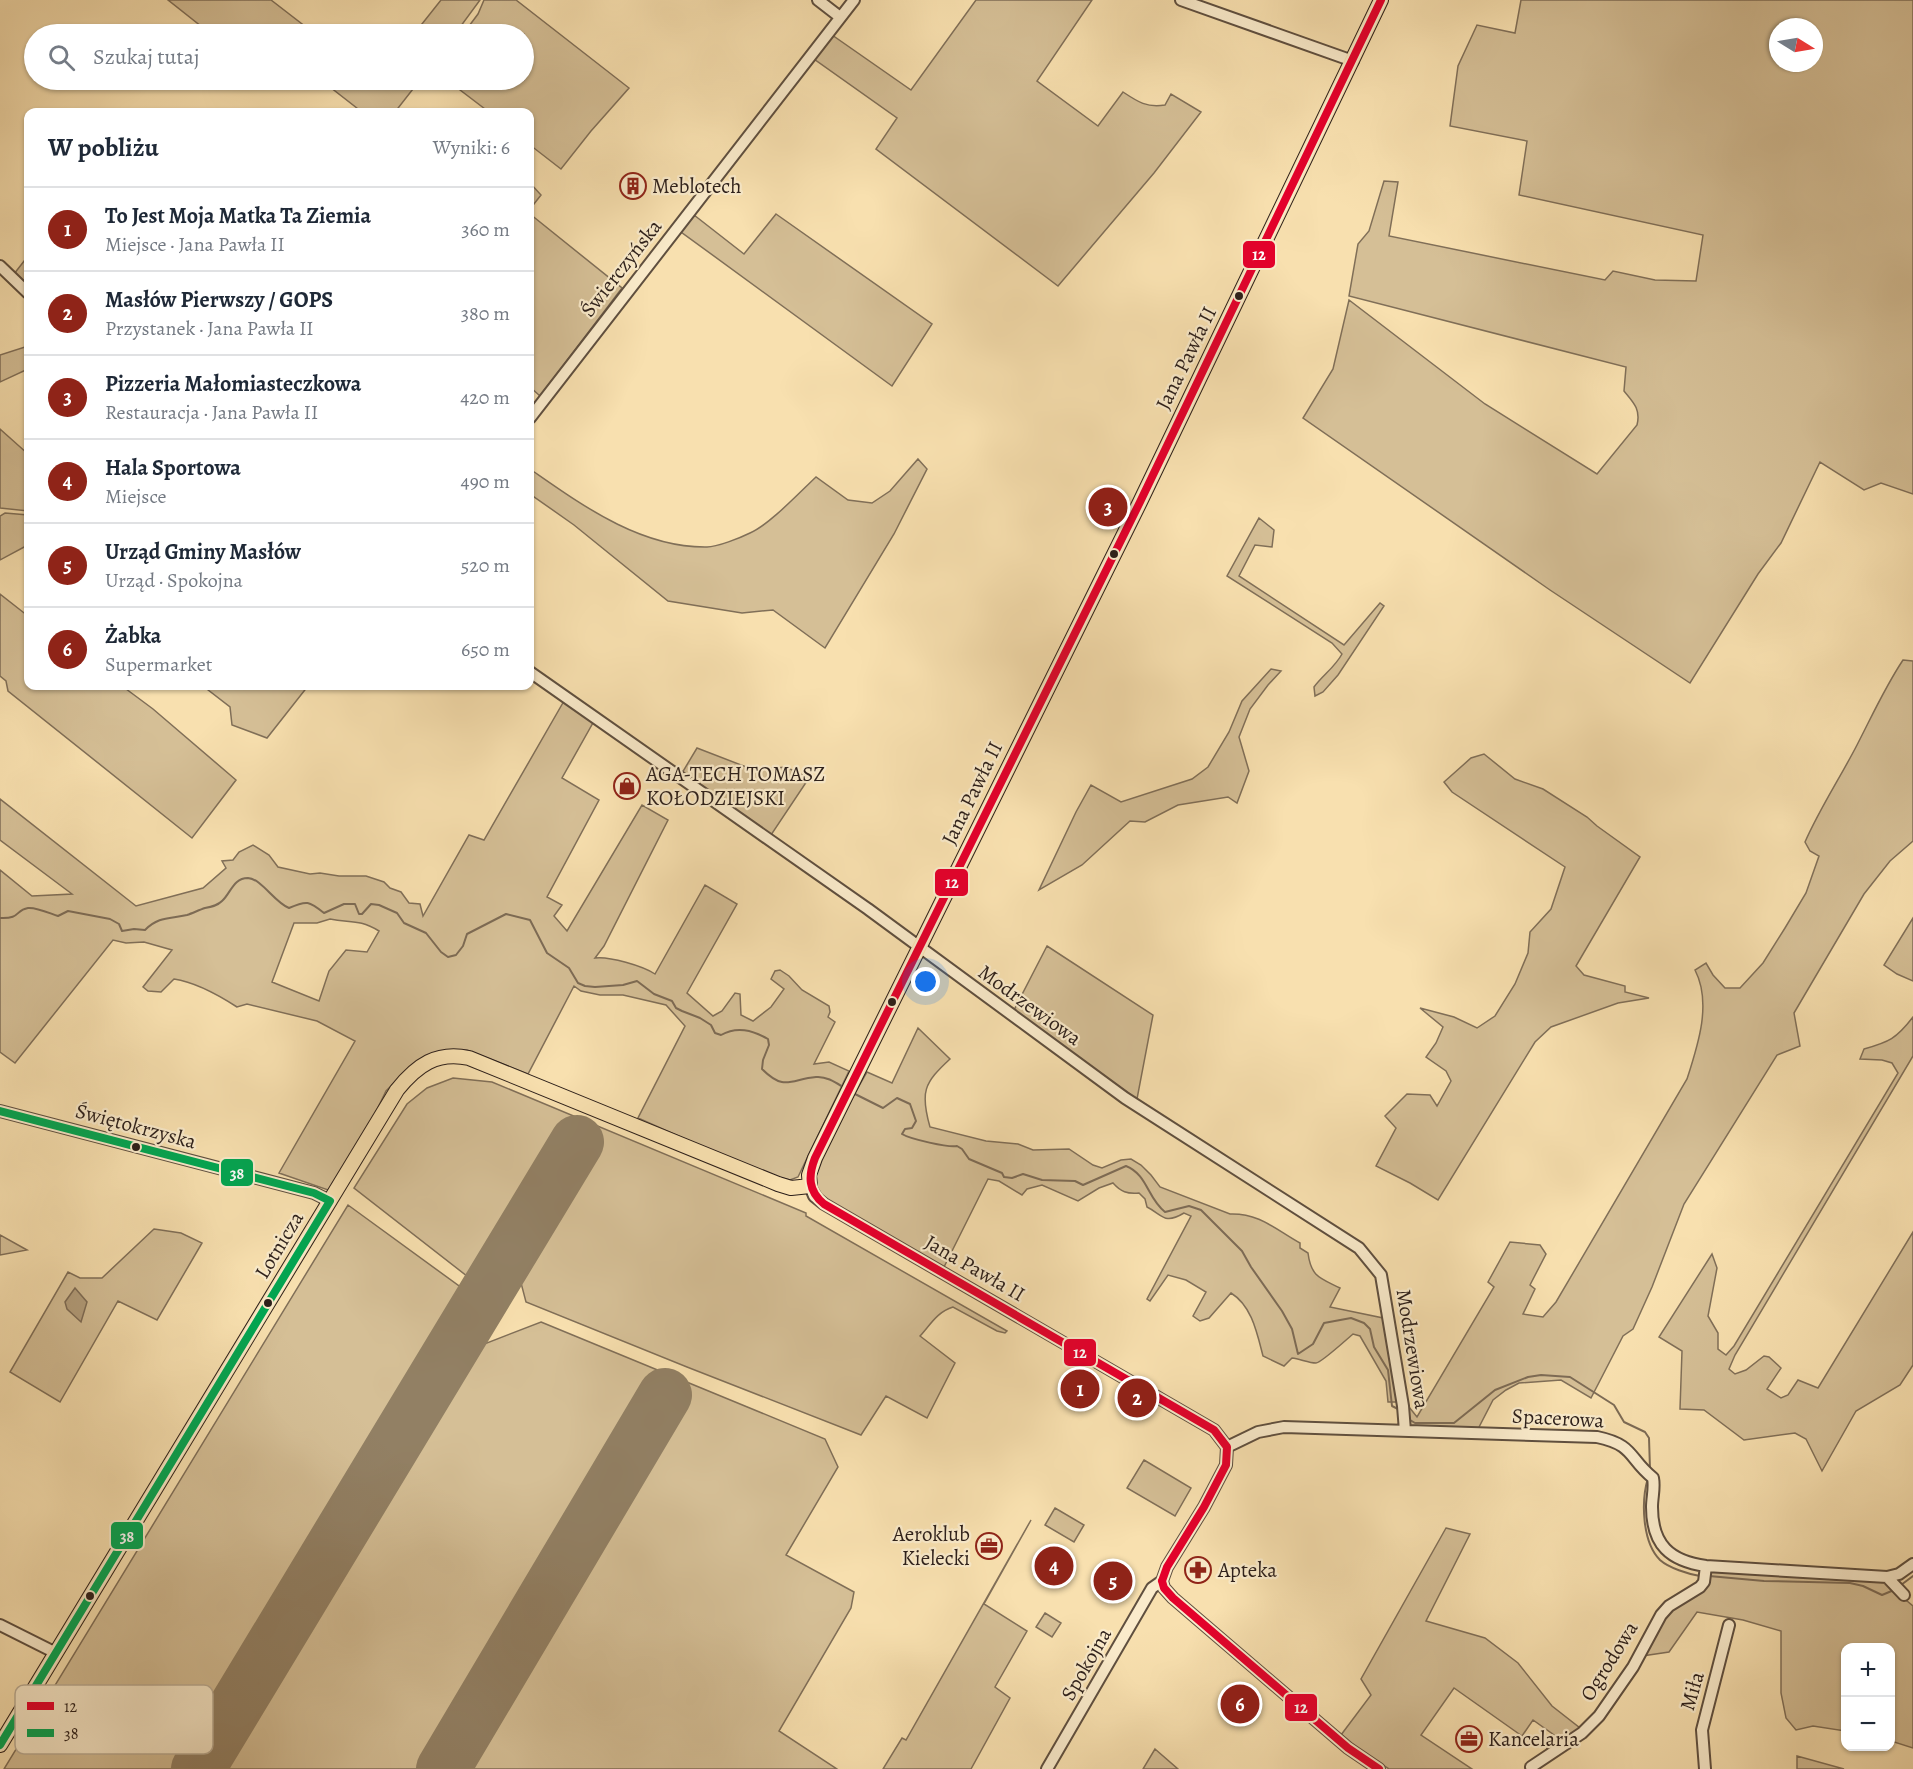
<!DOCTYPE html>
<html lang="pl">
<meta charset="utf-8">
<style>
body{margin:0;font-family:Alegreya,serif;background:#f2f2f3;color:#1f2937}
.controls{position:absolute;right:18px;bottom:18px;display:grid;overflow:hidden;border-radius:12px;box-shadow:0 2px 4px #0004}
.controls button{width:54px;height:54px;display:grid;place-items:center;padding:0;border:0;border-bottom:2px solid #e0e1e3;background:#fff;color:#1f2937;font:30px sans-serif}
.compass{position:absolute;left:1769px;top:18px;width:54px;height:54px;border-radius:50%;background:#fff;box-shadow:0 2px 4px #0004;rotate:101deg}
.you{position:absolute;left:926px;top:982px;width:21px;height:21px;margin:-15px;border:4px solid #fff;border-radius:50%;background:#1a73e8;box-shadow:0 0 0 9px #1a73e833}
.badge{display:grid;place-items:center;width:39px;height:39px;border-radius:50%;background:#8f2418;color:#fff;font-size:20px;font-weight:700}
.pin{position:absolute;translate:-50% -50%;border:3px solid #fff;box-shadow:0 2px 6px #0006}
.list{margin:0;padding:0;list-style:none}
h2{display:flex;justify-content:space-between;align-items:center;height:78px;margin:0;padding:0 24px;font-size:26px}
h2 small{font-size:20px;font-weight:400;color:#747a83}
.list li{display:grid;grid-template-columns:39px 1fr auto;gap:18px;align-items:center;box-sizing:border-box;height:84px;padding:0 24px;border-top:2px solid #e0e1e3}
.list b{display:block;font-size:22px;white-space:nowrap}
.list p{margin:0;font-size:20px;white-space:nowrap;color:#747a83}
.list em{font-size:20px;font-style:normal;color:#747a83}
.icon{flex:none;width:33px;height:33px;fill:none;stroke:currentColor;stroke-width:2;stroke-linecap:round;stroke-linejoin:round}
.map{position:relative;flex:none;width:1913px;height:1769px;overflow:hidden}
.search{position:absolute;background:#fff;box-shadow:0 2px 4px #0004;left:24px;top:24px;width:510px;height:66px;display:flex;align-items:center;gap:15px;box-sizing:border-box;padding:0 21px;border-radius:33px;color:#747a83;font-size:22px}
.panel{position:absolute;background:#fff;box-shadow:0 2px 4px #0004;left:24px;top:108px;width:510px;height:582px;border-radius:12px}
.map>svg:first-child{display:block}
.green{fill:#d5bf96;stroke:#806f58;stroke-width:1.5;fill-rule:evenodd}
.water{fill:#b39e7c;stroke:#7d6b55;stroke-width:1.5}
.lines{fill:none;stroke-linecap:round;stroke-linejoin:round}
.stream{stroke:#7d6b55;stroke-width:2}
.runway{stroke:#928064;stroke-width:54}
.minor-casing{stroke:#5f4f3f;stroke-width:14}
.major-casing{stroke:#2c1f1a;stroke-width:16}
.minor{stroke:#faebcb;stroke-width:10}
.major{stroke:#f8e0af;stroke-width:14}
.bus-1-casing{stroke:#faebcb;stroke-width:12}
.bus-2-casing{stroke:#faebcb;stroke-width:12}
.bus-1{stroke:#e4002b;stroke-width:8}
.bus-2{stroke:#00a651;stroke-width:8}
.bus-dot{fill:#2c1f1a;stroke:#faebcb;stroke-width:2}
.labels{text-anchor:middle;dominant-baseline:central;stroke-width:4.5;stroke-linejoin:round;paint-order:stroke}
.poi-label{font-size:21px;fill:#2c1f1a;stroke:#faebcb;text-anchor:start}
.street-label{font-size:21px;fill:#2c1f1a;stroke:#faebcb}
.key{fill:#faebcb;stroke:#bcae96;stroke-width:1.5}
.key-label{font-size:16px;fill:#2c1f1a}
.line-badge{stroke:#faebcb;stroke-width:2}
.badge-label{font-size:16px;text-anchor:middle;font-weight:bold;fill:#fff}
</style>
<div class="map">
<svg width="1913" height="1769" viewBox="0 0 1913 1769">
<rect width="100%" height="100%" fill="#f8e0af"/>
<filter id="stains"><feTurbulence type="fractalNoise" baseFrequency=".00333" numOctaves="4"/><feColorMatrix values="0 0 0 0 .2 0 0 0 0 .09 0 0 0 0 .02 0 0 0 .5 -.17"/></filter>
<radialGradient id="worn" r=".72"><stop offset=".6" stop-color="#630" stop-opacity="0"/><stop offset="1" stop-color="#630" stop-opacity=".3"/></radialGradient>
<!-- green -->
<path class="green" d="M168 0H271L315 34H211Z
M441 0H480L455 34H414Z
M484 0H516L629 88 591 131 561 169 530 145V112H489L447 80H524V34H463L478 14Z
M976 0H1092L1037 81 1098 126 1123 92C1138 102 1147 108 1165 105L1171 94 1201 112 1154 173 1058 286 876 149 897 118 814 59 832 35 911 90Z
M1521 0H1913V494L1881 483 1864 490 1820 462 1781 543 1758 574 1690 683 1550 590 1303 418 1333 369 1349 300 1485 404 1597 474 1637 425C1641 409 1633 402 1624 391L1626 367 1349 296 1358 244 1369 231 1384 181 1398 182 1389 236 1605 280 1613 271 1655 280 1696 281 1703 235 1519 195 1527 141 1450 126 1458 66 1477 25 1515 33ZM1778 27H1814V63H1778Z
M321 80H373L377 82 379 80H420L395 112H362Z
M530 183 541 195 530 209Z
M530 214 622 288 540 396 530 387Z
M776 214 932 324 892 386 681 232 694 215 744 254Z
M28 256V288L14 274Z
M28 346V369L0 382V355Z
M0 429 28 454V511L0 508Z
M918 459 927 469 894 534 825 648 773 610 742 613 668 601 574 525 530 494V469C582 505 640 548 707 547 717 547 740 538 750 533 769 525 800 492 816 477L848 500 872 503 890 491Z
M5 513 28 515V548L26 546 0 560V516Z
M1259 518 1274 530 1272 547 1255 545 1239 576 1344 645 1380 603 1384 606 1338 675 1323 692 1315 696 1314 687C1323 675 1335 667 1342 654L1332 643 1227 576Z
M0 594 28 616V686H122L153 709 236 780 192 838 8 691 6 681 0 676Z
M1903 660 1913 661V841L1890 861 1864 894 1794 1013 1800 1046 1777 1055 1684 1204 1652 1287 1633 1329 1623 1336 1591 1398 1561 1380 1519 1383 1506 1390 1493 1400 1478 1429 1410 1427 1405 1402 1417 1417 1494 1287 1488 1282 1510 1242 1540 1245 1546 1254 1530 1285 1535 1289 1523 1314 1543 1317 1556 1302 1687 1079C1698 1045 1712 1003 1695 970L1706 963 1713 975 1725 988H1740L1763 963 1785 928 1806 893 1819 856 1810 851 1805 842C1820 808 1840 778 1857 745 1872 716 1885 687 1903 660Z
M1271 669 1281 671 1268 685 1250 709 1239 737 1249 771 1237 803 1228 797 1178 805 1145 822 1130 821 1082 865 1039 890 1076 812 1091 785 1121 802 1192 779 1208 767 1229 732 1242 701Z
M203 686H308L267 738 232 725 230 707Z
M564 701 594 721 562 778 599 800 547 897 562 905 554 916 567 931 642 805 668 820 604 946 595 958C609 956 643 966 655 974L705 885 737 904 687 993 713 1016 722 1011 735 993 740 994 741 1015 753 1021 771 1007 784 989 771 979 775 971 780 970 789 976 802 990 829 1006 830 1012 828 1017 835 1022 814 1064 829 1062 849 1071 798 1177 790 1180 759 1172 638 1118 685 1026 666 1005 623 995H600L581 991 574 986 528 1074 467 1050H452L401 1076 386 1091 372 1120 332 1186 328 1190 279 1173 355 1041 317 1021 247 1004 237 1007C220 996 194 982 174 979L161 992 148 991 143 987 172 950 144 942 126 943 113 940 15 1063 0 1052V870L32 896 72 894 0 840V799L136 906 203 888 226 868 222 861 233 860 239 852 253 845 269 855 278 867 310 874 320 873 339 876H366L384 882 390 888 401 892 409 903 420 904 423 916 469 835 484 840ZM330 919C351 923 359 919 379 931L367 952 346 950 329 971 319 1001 272 982 294 923H317Z
M697 748 754 770 786 767 809 778 771 835 682 773Z
M1484 754 1515 779 1543 789 1587 817 1597 826 1640 857 1576 966 1584 975 1625 986V992L1649 998 1618 1003 1551 1027 1535 1042 1438 1200 1410 1183 1376 1166 1396 1128 1385 1116 1407 1094 1430 1095 1437 1106 1451 1081 1446 1071 1426 1057 1436 1043 1443 1027 1420 1008 1454 1017 1477 1028 1495 1016 1515 984 1528 953 1530 932 1551 909 1565 867 1452 792 1444 782 1471 758Z
M1913 918V981L1897 974 1884 965Z
M1047 946 1153 1015 1137 1099 1013 1012Z
M1913 1017V1056L1735 1355 1729 1369 1735 1374 1746 1370 1764 1356 1769 1357 1781 1368 1767 1389 1781 1398 1788 1395 1798 1380 1818 1388 1913 1232V1365L1900 1385 1856 1411 1822 1471 1806 1439 1795 1433 1744 1440 1704 1410 1680 1409 1682 1351 1659 1337 1712 1254 1717 1268 1708 1316 1718 1333V1349L1726 1355 1734 1346 1898 1073 1892 1063 1882 1060 1860 1059 1864 1049C1889 1042 1896 1039 1913 1017Z
M918 1028 950 1059C924 1083 920 1092 930 1127L986 1141 1018 1144 1033 1150 1069 1149 1093 1165 1102 1168 1121 1160 1131 1159 1141 1165 1151 1175 1160 1187 1230 1214C1259 1213 1275 1229 1300 1243V1248L1308 1253C1311 1277 1320 1278 1340 1288L1330 1307 1383 1318 1398 1402H1388L1386 1381 1360 1336 1353 1334C1347 1339 1321 1363 1316 1363 1309 1363 1300 1359 1292 1358L1284 1366 1263 1356C1257 1333 1252 1306 1231 1293L1209 1318 1200 1321 1193 1316 1206 1292 1186 1280 1168 1275 1150 1301 1147 1299 1191 1216 1184 1213C1164 1225 1163 1215 1147 1207L1145 1199 1139 1193C1127 1194 1121 1192 1113 1183L1099 1188 1078 1201 1042 1185 1027 1189 1022 1195 999 1181 988 1179 943 1269 824 1198C820 1191 815 1185 814 1177 814 1162 857 1090 867 1072L892 1083Z
M453 1078 492 1082 806 1213V1216L1007 1331 1005 1333 997 1331 953 1307C937 1312 931 1324 920 1336L955 1363 927 1418 886 1396 861 1435 687 1367 526 1302 520 1279 472 1280 354 1188 407 1104 427 1088Z
M348 1205 466 1291 177 1769H4Z
M154 1229 181 1233 202 1243 157 1320 118 1301 60 1402 10 1372 68 1272 80 1278H102Z
M0 1235 27 1250 0 1255Z
M541 1322 825 1439 838 1467 786 1555 854 1592 851 1608 779 1731 837 1769H221L479 1346Z
M1144 1460 1191 1488 1175 1516 1127 1488Z
M1055 1508 1084 1525 1074 1542 1045 1525Z
M1031 1520 984 1604 1027 1631 995 1687 1010 1698 971 1769H883L902 1738 906 1740Z
M1446 1528 1470 1534 1426 1621 1485 1638 1518 1663 1552 1706 1580 1728 1545 1752 1554 1735 1533 1720 1522 1736 1454 1688 1421 1735 1472 1769H1389L1353 1746 1341 1735 1371 1695 1361 1679Z
M1709 1570 1874 1579 1884 1582 1913 1606V1748L1891 1741 1890 1648H1846L1845 1731 1813 1726 1796 1730 1786 1718 1781 1693V1631L1743 1620 1697 1612 1669 1652 1642 1656 1670 1609 1701 1590Z
M1045 1613 1061 1623 1052 1637 1036 1627Z
M1155 1749 1178 1769H1143Z
M1797 1756 1844 1769H1797Z"/>
<!-- water -->
<path class="water" d="M75 1288 87 1302 81 1322 67 1309 65 1302Z"/>
<g class="lines">
<!-- stream -->
<path class="stream" d="M0 918C21 919 15 910 28 908 36 907 49 913 58 916L68 911 110 919 119 924 122 931 134 929 145 930C159 916 170 919 187 915 193 913 199 910 205 908 211 907 217 906 222 901 231 893 233 878 248 878 262 879 274 902 289 908 307 900 309 901 324 913L344 904H355L359 914H362L371 904 379 905 397 913 404 923 426 933 441 952 448 957 456 955 463 946 467 934 506 914 530 920 547 953 569 968 578 983 585 986 595 987 623 985 637 981 654 994 672 1001 676 1008 682 1011 700 1018 711 1025 715 1033 721 1035C737 1026 752 1030 768 1039L769 1045 763 1060 762 1069C785 1092 791 1079 816 1077 826 1076 835 1082 843 1087
M853 1093 883 1108 897 1098 910 1104 916 1121 912 1128 905 1129 902 1134C910 1139 949 1148 957 1146L962 1149 969 1159 1002 1173 1004 1177 1012 1178 1023 1174 1042 1180 1075 1181 1083 1185 1126 1166C1148 1175 1147 1198 1165 1212L1189 1206 1201 1210 1242 1251 1251 1267 1282 1311 1292 1329 1298 1354 1313 1344 1324 1323 1351 1318 1364 1323 1370 1329 1374 1347 1388 1370 1392 1406 1400 1410
M1408 1413 1410 1420 1415 1423H1454L1495 1390 1528 1377 1541 1375 1570 1377 1614 1405 1624 1422 1645 1432 1649 1438 1650 1469
M1648 1478C1641 1501 1642 1542 1660 1560 1669 1568 1688 1574 1700 1576
M1709 1576 1764 1581 1850 1583 1863 1586 1882 1595 1894 1590
M1901 1585 1913 1576"/>
<!-- runway -->
<path class="runway" d="M198 1769 577 1142
M443 1769 665 1395"/>
<defs>
<path id="minor" d="M818 0 840 17
M1181 0 1353 61
M0 266 28 293
M530 418 854 0
M530 672 868 909 1125 1098 1359 1248 1381 1275 1403 1406 1405 1431
M0 1111 314 1193 330 1201
M810 1186 814 1196 824 1204 1214 1430 1227 1447 1226 1465 1204 1507 1167 1567 1162 1581
M1227 1447 1258 1432 1284 1427 1597 1437C1635 1445 1628 1458 1653 1478 1655 1488 1652 1497 1652 1507 1652 1545 1670 1561 1706 1566L1887 1577 1899 1574 1913 1564
M1887 1577 1904 1595
M1162 1581 1164 1588 1173 1598 1348 1748 1379 1769
M0 1625 56 1653
M1531 1767 1582 1733 1599 1716 1633 1667 1661 1615 1669 1606 1700 1587 1704 1582 1706 1566
M1047 1769 1152 1588 1162 1581
M1705 1769 1702 1730 1729 1625"/>
<path id="major" d="M0 1745 397 1090C417 1065 437 1051 469 1058L778 1184 791 1188 810 1186 809 1175 815 1158 1140 502 1381 0"/>
</defs>
<!-- minor casing -->
<use href="#minor" class="minor-casing"/>
<!-- major casing -->
<use href="#major" class="major-casing"/>
<!-- minor -->
<use href="#minor" class="minor"/>
<!-- major -->
<use href="#major" class="major"/>
<defs>
<path id="bus-1" d="M1162 1581 1167 1567 1204 1507 1226 1465 1227 1447 1214 1430 824 1204C808 1191 808 1176 815 1158L1140 502 1381 0
M1162 1581 1164 1588 1173 1598 1348 1748 1379 1769"/>
<path id="bus-2" d="M0 1111 314 1193 330 1201 0 1745"/>
</defs>
<!-- bus-1 casing -->
<use href="#bus-1" class="bus-1-casing"/>
<!-- bus-2 casing -->
<use href="#bus-2" class="bus-2-casing"/>
<!-- bus-1 -->
<use href="#bus-1" class="bus-1"/>
<!-- bus-2 -->
<use href="#bus-2" class="bus-2"/>
</g>
<!-- icons -->
<defs>
<symbol id="building-ring" viewBox="-11 -11 22 22"><circle r="9.5" fill="#faebcb" stroke="#8f2418" stroke-width="1.5"/><path d="M-4-6H4V6H1V3H-1V6H-4ZM-2.5-4.3h1.7v1.8h-1.7ZM.8-4.3h1.7v1.8H.8ZM-2.5-1h1.7V.8h-1.7ZM.8-1h1.7V.8H.8Z" fill="#8f2418"/></symbol>
<symbol id="shop-ring" viewBox="-11 -11 22 22"><circle r="9.5" fill="#faebcb" stroke="#8f2418" stroke-width="1.5"/><path d="M-5-2.5h2.3a2.7 3.5 0 0 1 5.4 0H5L5.5 6h-11ZM-1.5-2.5h3a1.5 2.3 0 0 0-3 0Z" fill="#8f2418"/></symbol>
<symbol id="office-ring" viewBox="-11 -11 22 22"><circle r="9.5" fill="#faebcb" stroke="#8f2418" stroke-width="1.5"/><path d="M-6-3h4V-5.5h4V-3h4V5H-6ZM-1-4.5V-3h2v-1.5ZM-6 0V1H6V0Z" fill="#8f2418"/></symbol>
<symbol id="pharmacy-ring" viewBox="-11 -11 22 22"><circle r="9.5" fill="#faebcb" stroke="#8f2418" stroke-width="1.5"/><path d="M-2-6h4v4h4v4h-4v4h-4v-4h-4v-4h4Z" fill="#8f2418"/></symbol>
</defs>
<g fill-rule="evenodd">
<use href="#building-ring" x="618" y="171" width="30" height="30"/>
<use href="#shop-ring" x="612" y="771" width="30" height="30"/>
<use href="#office-ring" x="974" y="1531" width="30" height="30"/>
<use href="#pharmacy-ring" x="1183" y="1555" width="30" height="30"/>
<use href="#office-ring" x="1454" y="1724" width="30" height="30"/>
</g>
<!-- markers -->
<g class="bus-dot">
<circle cx="1239" cy="296" r="5"/>
<circle cx="1114" cy="554" r="5"/>
<circle cx="892" cy="1002" r="5"/>
<circle cx="136" cy="1147" r="5"/>
<circle cx="268" cy="1303" r="5"/>
<circle cx="90" cy="1596" r="5"/>
</g>
<g class="labels">
<!-- poi labels -->
<g class="poi-label">
<text x="652" y="186">Meblotech</text>
<text x="646" y="774">AGA-TECH TOMASZ<tspan x="646" dy="24">KOŁODZIEJSKI</tspan></text>
<text x="970" y="1534" text-anchor="end">Aeroklub<tspan x="970" dy="24">Kielecki</tspan></text>
<text x="1218" y="1570">Apteka</text>
<text x="1488" y="1739">Kancelaria</text>
</g>
<!-- street labels -->
<g class="street-label">
<text transform="translate(621 268) rotate(-52)">Świerczyńska</text>
<text transform="translate(1186 358) rotate(-64)">Jana Pawła II</text>
<text transform="translate(972 793) rotate(-64)">Jana Pawła II</text>
<text transform="translate(1030 1005) rotate(36)">Modrzewiowa</text>
<text transform="translate(136 1126) rotate(15)">Świętokrzyska</text>
<text transform="translate(279 1245) rotate(-59)">Lotnicza</text>
<text transform="translate(975 1268) rotate(30)">Jana Pawła II</text>
<text transform="translate(1413 1349) rotate(81)">Modrzewiowa</text>
<text transform="translate(1558 1418) rotate(3)">Spacerowa</text>
<text transform="translate(1609 1661) rotate(-58)">Ogrodowa</text>
<text transform="translate(1086 1664) rotate(-60)">Spokojna</text>
<text transform="translate(1692 1691) rotate(-74)">Miła</text>
</g>
</g>
<!-- legend -->
<rect x="15" y="1685" width="198" height="69" rx="9" class="key"/>
<rect x="27" y="1702" width="27" height="8" fill="#e4002b"/>
<rect x="27" y="1729" width="27" height="8" fill="#00a651"/>
<g class="key-label">
<text x="64" y="1712">12</text>
<text x="64" y="1739">38</text>
</g>
<g class="line-badge">
<rect x="1242" y="240" width="34" height="29" rx="6" fill="#e4002b"/>
<rect x="934" y="868" width="35" height="29" rx="6" fill="#e4002b"/>
<rect x="220" y="1158" width="34" height="29" rx="6" fill="#00a651"/>
<rect x="1063" y="1338" width="34" height="29" rx="6" fill="#e4002b"/>
<rect x="110" y="1521" width="34" height="29" rx="6" fill="#00a651"/>
<rect x="1284" y="1693" width="34" height="29" rx="6" fill="#e4002b"/>
</g>
<g class="badge-label">
<text x="1259" y="260">12</text>
<text x="952" y="888">12</text>
<text x="237" y="1179">38</text>
<text x="1080" y="1358">12</text>
<text x="127" y="1542">38</text>
<text x="1301" y="1713">12</text>
</g>
<rect width="100%" height="100%" filter="url(#stains)"/>
<rect width="100%" height="100%" fill="url(#worn)"/>
</svg>
<div class="controls">
<button>+</button>
<button>−</button>
</div>
<svg class="compass" viewBox="-18 -18 36 36"><path d="M0-13l5 13h-10z" fill="#e53935"/><path d="M0 13l5-13h-10z" fill="#747a83"/></svg>
<div class="you"></div>
<div class="pin badge" style="left:1080px;top:1389px">1</div>
<div class="pin badge" style="left:1137px;top:1398px">2</div>
<div class="pin badge" style="left:1108px;top:507px">3</div>
<div class="pin badge" style="left:1054px;top:1566px">4</div>
<div class="pin badge" style="left:1113px;top:1581px">5</div>
<div class="pin badge" style="left:1240px;top:1704px">6</div>
<div class="search"><svg class="icon" aria-label="search" viewBox="0 0 24 24"><circle cx="10" cy="10" r="6"/><path d="M15 15l6 6"/></svg>Szukaj tutaj</div>
<section class="panel">
<h2>W pobliżu<small>Wyniki: 6</small></h2>
<ul class="list">
<li><span class="badge">1</span><div><b>To Jest Moja Matka Ta Ziemia</b><p>Miejsce · Jana Pawła II</p></div><em>360 m</em></li>
<li><span class="badge">2</span><div><b>Masłów Pierwszy / GOPS</b><p>Przystanek · Jana Pawła II</p></div><em>380 m</em></li>
<li><span class="badge">3</span><div><b>Pizzeria Małomiasteczkowa</b><p>Restauracja · Jana Pawła II</p></div><em>420 m</em></li>
<li><span class="badge">4</span><div><b>Hala Sportowa</b><p>Miejsce</p></div><em>490 m</em></li>
<li><span class="badge">5</span><div><b>Urząd Gminy Masłów</b><p>Urząd · Spokojna</p></div><em>520 m</em></li>
<li><span class="badge">6</span><div><b>Żabka</b><p>Supermarket</p></div><em>650 m</em></li>
</ul>
</section>
</div>
